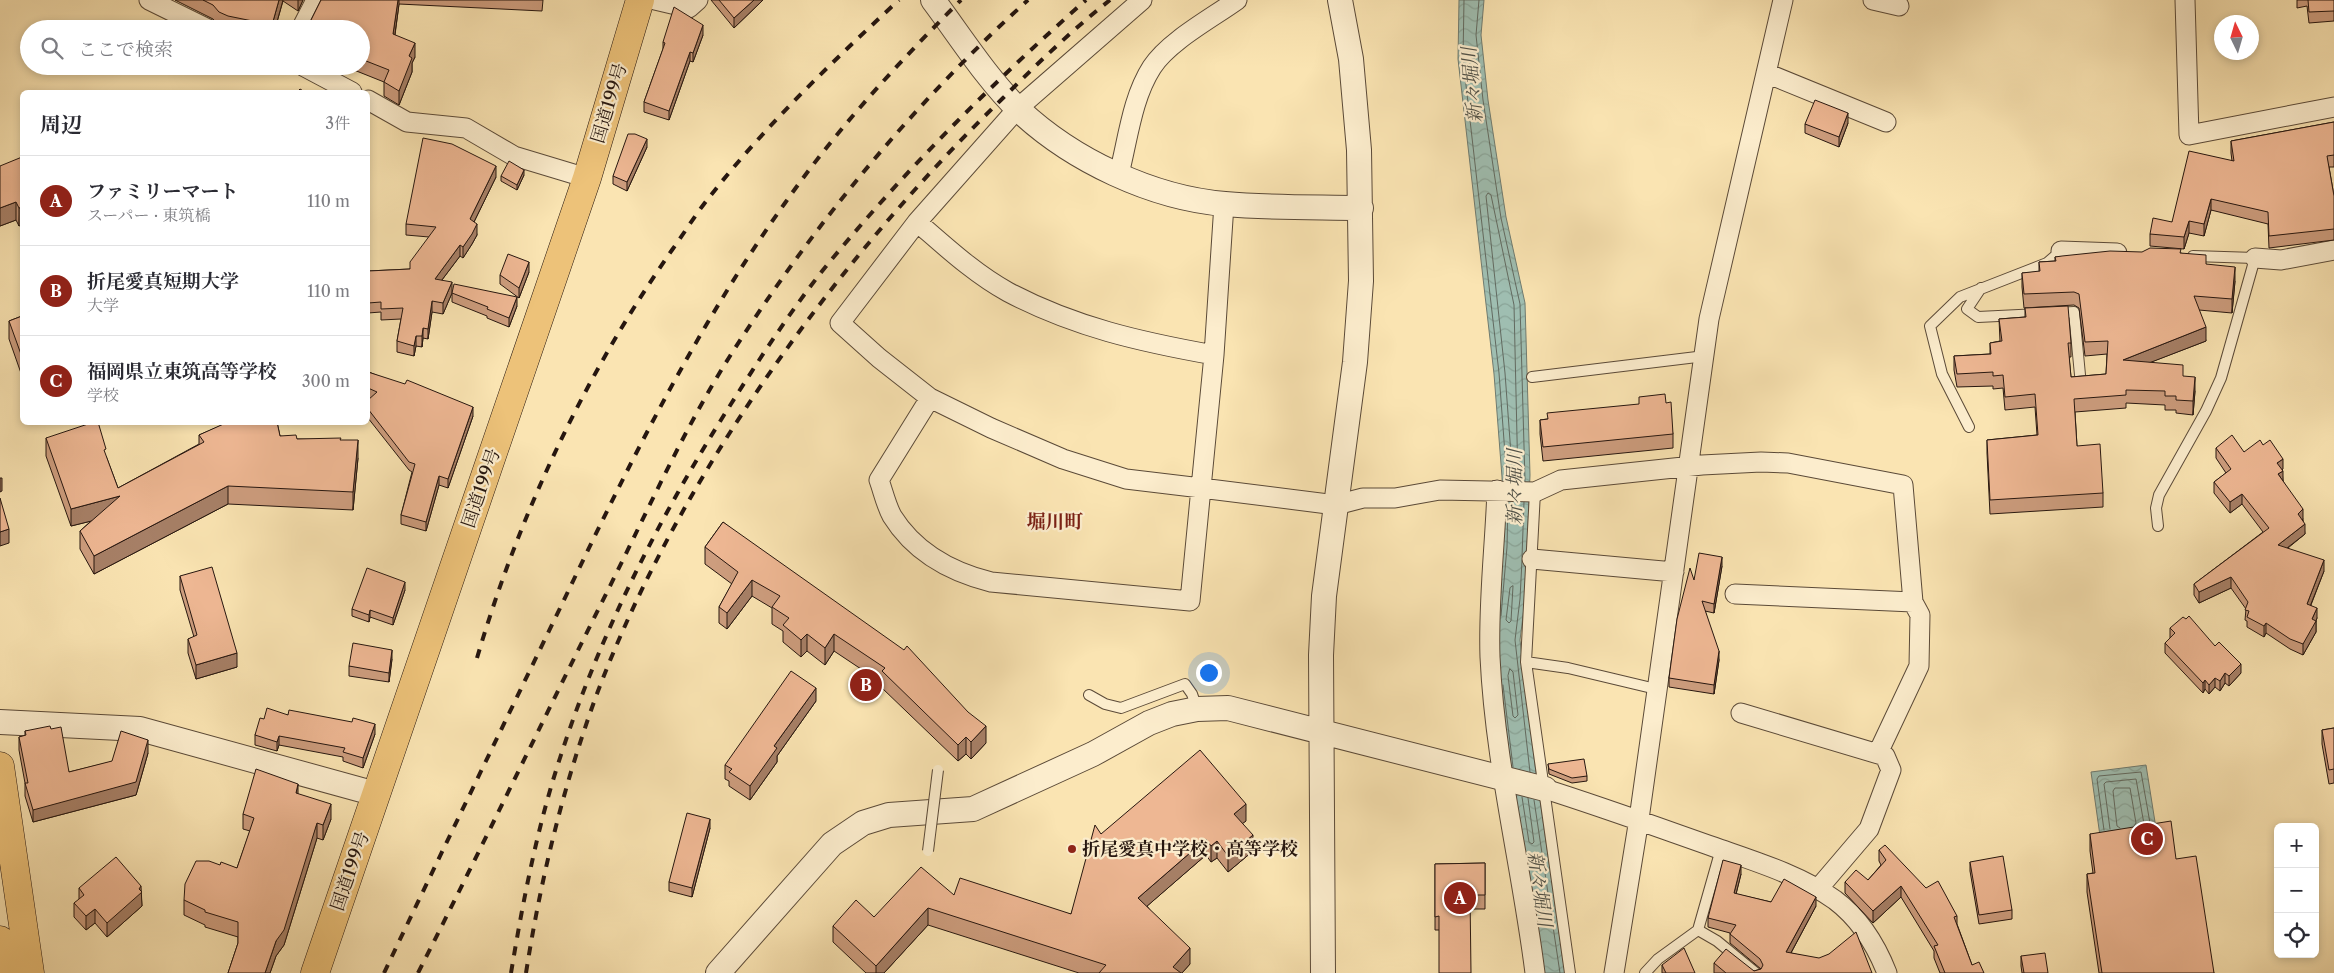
<!DOCTYPE html>
<html lang="ja">
<meta charset="utf-8">
<style>
body{margin:0;font-family:"Libre Caslon Text","Noto Serif JP",serif;background:#f7f7f7;color:#2b2b33}
.controls{position:absolute;right:15px;bottom:15px;display:grid;overflow:hidden;border-radius:8px;box-shadow:0 2px 8px #0003}
.controls button{width:45px;height:45px;display:grid;place-items:center;padding:0;border:0;border-bottom:1px solid #e1e1e2;background:#fff;color:#2b2b33;font:25px sans-serif}
.compass{position:absolute;left:2214px;top:15px;width:45px;height:45px;border-radius:50%;background:#fff;box-shadow:0 2px 8px #0003;rotate:355deg}
.you{position:absolute;left:1208px;top:672px;width:18px;height:18px;margin:-12px;border:4px solid #fff;border-radius:50%;background:#1a73e8;box-shadow:0 0 0 8px #1a73e833}
.badge{display:grid;place-items:center;width:32px;height:32px;border-radius:50%;background:#8f2418;color:#fff;font-size:16px;font-weight:700}
.pin{position:absolute;translate:-50% -50%;border:2px solid #fff;box-shadow:0 1px 5px #0006}
.list{margin:0;padding:0;list-style:none}
h2{display:flex;justify-content:space-between;align-items:center;height:65px;margin:0;padding:0 20px;font-size:21px}
h2 small{font-size:16px;font-weight:400;color:#7c7c81}
.list li{display:grid;grid-template-columns:32px 1fr auto;gap:15px;align-items:center;box-sizing:border-box;height:90px;padding:0 20px;border-top:1px solid #e1e1e2}
.list b{display:block;font-size:19px;white-space:nowrap}
.list p{margin:0;font-size:16px;white-space:nowrap;color:#7c7c81}
.list em{font-size:16px;font-style:normal;color:#7c7c81}
.icon{flex:none;width:28px;height:28px;fill:none;stroke:currentColor;stroke-width:2;stroke-linecap:round;stroke-linejoin:round}
.map{position:relative;flex:none;width:2334px;height:973px;overflow:hidden}
.search{position:absolute;background:#fff;box-shadow:0 2px 8px #0003;left:20px;top:20px;width:350px;height:55px;display:flex;align-items:center;gap:12px;box-sizing:border-box;padding:0 18px;border-radius:28px;color:#7c7c81;font-size:19px}
.panel{position:absolute;background:#fff;box-shadow:0 2px 8px #0003;left:20px;top:90px;width:350px;height:335px;border-radius:8px}
.map>svg:first-child{display:block}
.water{fill:url(#water-waves);stroke:#6f7b70}
.lines{fill:none;stroke-linecap:round;stroke-linejoin:round}
.shore{stroke:#626a60;stroke-width:1}
.service-casing{stroke:#5b4a38;stroke-width:12}
.minor-casing{stroke:#5b4a38;stroke-width:21}
.tertiary-casing{stroke:#5b4a38;stroke-width:26}
.trunk-casing{stroke:#26160f;stroke-width:29}
.service{stroke:#fcedcd;stroke-width:10}
.minor{stroke:#fcedcd;stroke-width:19}
.tertiary{stroke:#fcedcd;stroke-width:24}
.trunk{stroke:#edc279;stroke-width:28}
.rail{stroke:#26160f;stroke-width:4;stroke-dasharray:9 9;stroke-linecap:butt}
.service-bridge-casing{stroke:#5b4a38;stroke-width:12;stroke-linecap:butt}
.service-bridge{stroke:#fcedcd;stroke-width:10}
.wall{fill:#cd9d7e;stroke:#26160f}
.shaded-wall{fill:#a78067;stroke:#26160f}
.building{fill:#eeb793;stroke:#26160f}
.poi-dot{fill:#8f2418;stroke:#fcedcd;stroke-width:2}
.labels{text-anchor:middle;dominant-baseline:central;stroke-width:4.5;stroke-linejoin:round;paint-order:stroke}
.street-label{font-size:18px;fill:#26160f;stroke:#fcedcd}
.poi-label{font-size:18px;font-weight:bold;fill:#26160f;stroke:#fcedcd;text-anchor:start}
.water-label{font-size:19px;font-style:italic;fill:#505148;stroke:#fcedcd}
.neighbourhood-label{font-size:19px;font-weight:bold;fill:#7a1f14;stroke:#fcedcd}
</style>
<div class="map">
<svg width="2334" height="973" viewBox="0 0 2334 973">
<defs>
<pattern id="water-waves" width="16" height="10" patternUnits="userSpaceOnUse" patternTransform="scale(1.25)"><rect width="16" height="10" fill="#9fbeb1"/><path d="M0 5q4-4 8 0t8 0" fill="none" stroke="#89a397"/></pattern>
</defs>
<rect width="100%" height="100%" fill="#fae4b2"/>
<filter id="stains"><feTurbulence type="fractalNoise" baseFrequency=".004" numOctaves="4"/><feColorMatrix values="0 0 0 0 .2 0 0 0 0 .09 0 0 0 0 .02 0 0 0 .5 -.17"/></filter>
<radialGradient id="worn" r=".72"><stop offset=".6" stop-color="#630" stop-opacity="0"/><stop offset="1" stop-color="#630" stop-opacity=".3"/></radialGradient>
<!-- water -->
<path class="water" d="M1459 0H1484L1481 35 1488 100 1506 217 1525 303 1530 475 1525 600 1520 640 1535 765 1565 973H1537L1497 677 1503 513 1502 477 1494 374 1458 59Z
M2146 765 2158 841 2102 850 2091 772Z"/>
<g class="lines">
<!-- shore -->
<path class="shore" d="M1464 0 1463 59 1499 373 1507 481
M1479 0 1476 35 1483 100 1501 218 1520 304 1525 481
M1513 481 1505 373 1486 196 1488 193 1491 195 1514 305 1518 481
M1522 557 1524 502
M1522 560 1520 599 1515 640 1530 772
M1513 586 1511 621 1509 623 1506 620 1510 588Z
M1501 616 1507 547 1508 502
M1510 669 1513 672 1518 715 1515 718 1513 716 1508 676Z
M1503 685 1513 767
M1522 797 1529 842 1532 844 1534 842 1528 798
M1534 800 1560 973
M2120 828 2117 826 2113 791 2115 788H2130L2136 823 2134 826
M2110 829 2104 784 2106 782 2136 779 2144 824
M2104 830 2097 779 2099 776 2141 772 2150 823"/>
<defs>
<path id="service" d="M1981 288 1967 309 1978 317 2038 314
M2055 313 2074 312 2080 375
M1532 377 1705 356
M1969 427 1942 374 1930 326 1960 297 2047 263 2061 251
M1535 492 1526 662 1570 973
M2158 526 2156 508 2159 495 2206 411 2221 378 2255 258 2193 256
M1526 662 1568 668 1656 689
M1089 695 1105 704 1121 708 1185 684 1192 694 1197 709
M1698 930 1717 941 1756 973
M1645 973 1658 959 1698 930 1721 849"/>
<path id="minor" d="M149 0 208 29
M655 0 689 8 698 0
M1873 0 1899 6
M2185 0 2189 135 2334 107
M301 29 316 0
M303 66 352 92
M1766 73 1886 122
M368 100 407 122 466 128 514 156 587 178
M1119 174C1128 139 1132 98 1152 67 1169 41 1212 18 1237 0
M1224 204 1214 355 1201 488 1336 505 1363 498H1395L1440 490 1535 492 1561 480 1702 465 1761 462 1788 463 1903 485 1913 602
M917 222C946 247 975 274 1008 292 1074 327 1141 342 1214 355
M2061 251 2117 253
M2255 258 2281 260 2334 250
M930 398 879 480C883 491 886 505 892 516 915 553 951 572 991 582L1190 601 1201 488 1126 479 1063 459 991 428 930 398 879 358 840 323 917 222 1018 108 1142 0
M1497 490C1495 546 1488 602 1490 657 1495 764 1522 868 1535 973
M1532 559 1674 572
M1735 594 1913 602 1920 615 1919 666 1878 753
M1741 713 1885 756 1891 770 1869 829 1817 890
M1545 789C1602 807 1657 827 1714 847 1754 861 1800 875 1835 900 1859 918 1876 945 1887 973
M1614 973 1639 819 1709 319 1783 0"/>
<path id="tertiary" d="M933 0C960 36 987 79 1019 110 1072 160 1152 198 1225 204 1270 208 1316 207 1361 208
M0 722 140 729 376 794
M718 973 832 844 863 823 889 815 973 809 1093 754 1149 723 1172 714 1197 709 1228 708 1545 789
M1323 973 1321 655 1324 596 1355 362 1361 281 1359 150 1351 59 1340 0"/>
<path id="trunk" d="M0 766 30 973
M0 940 4 973
M315 973 587 178 640 0"/>
</defs>
<!-- service casing -->
<use href="#service" class="service-casing"/>
<!-- minor casing -->
<use href="#minor" class="minor-casing"/>
<!-- tertiary casing -->
<use href="#tertiary" class="tertiary-casing"/>
<!-- trunk casing -->
<use href="#trunk" class="trunk-casing"/>
<!-- service -->
<use href="#service" class="service"/>
<!-- minor -->
<use href="#minor" class="minor"/>
<!-- tertiary -->
<use href="#tertiary" class="tertiary"/>
<!-- trunk -->
<use href="#trunk" class="trunk"/>
<!-- rail -->
<path class="rail" d="M477 658C520 512 585 375 672 250 685 232 697 212 711 195 767 124 833 61 899 0
M384 973C443 849 503 726 563 602 629 464 696 328 785 203 836 130 898 63 961 0
M418 973C483 845 545 716 609 588 648 510 684 429 730 356 814 224 912 105 1028 0
M511 973C523 901 537 828 560 758 600 633 661 514 731 404 760 358 790 312 823 270 903 172 992 83 1086 0
M526 973C541 877 564 783 598 691 680 475 837 259 1003 98 1037 64 1072 30 1110 0"/>
<defs>
<path id="service-bridge" d="M928 851 938 770"/>
</defs>
<!-- service-bridge casing -->
<use href="#service-bridge" class="service-bridge-casing"/>
<!-- service-bridge -->
<use href="#service-bridge" class="service-bridge"/>
</g>
<!-- wall -->
<path class="wall" d="M175 0H303L298 11 283 1 275 29H225L219 26 213 19Z
M321 0H543L542 11 399 4 395 35 415 57 412 63V72L399 105 384 96V82L344 66H361V29H305V27L311 20Z
M711 0H763L734 28Z
M2297 0H2334V21L2309 23 2307 6 2297 8Z
M703 35 693 62 690 61 669 120 644 112V102L663 49V42Z
M327 66H343L340 73Z
M2334 122V167H2329L2334 196V240L2269 248 2268 224 2211 210 2204 236 2189 233 2184 249 2150 246V234L2172 222 2232 161 2231 153V141Z
M1848 123 1839 147 1805 133V124Z
M647 147 627 191 613 184V176Z
M22 157 19 226 16 220 0 226Z
M524 175 517 190 501 181V176Z
M496 177 474 222 477 235 472 244 463 258 460 256 442 280 452 291 517 306 509 327 487 318V316L452 302V293L443 314 432 312 428 339 423 338 422 347 416 346 414 356 397 352V341L401 319 381 320V312L368 313V271L410 269 429 237 406 235V224Z
M2181 253 2206 264 2235 281 2232 313 2199 310 2206 341 2151 362 2183 376 2195 391 2193 415 2176 413V410H2165V405L2126 403V408L2075 412 2077 446 2103 493V507L1990 514 1987 453V440L2037 435 2035 407 2005 410 2003 388 1993 389V386L1957 387 1954 370V356L1990 354V343L2000 341 1999 319 2025 317V308L2071 343V357H2069L2071 377 2106 374 2107 354 2085 356 2079 308 2074 305 2024 308 2022 287V273L2039 272V262L2055 261V257Z
M529 272 519 298 500 284V275Z
M22 316V376L9 339V321Z
M368 363 369 372 473 416 448 488 439 485 426 531 401 524V515L412 472 409 470 368 418V400L370 398 368 397Z
M1666 403 1673 434V448L1543 461 1540 434V420Z
M225 422H277L280 436 297 439 341 440 358 458 353 510 228 504 94 574 80 549V531L91 521 71 526 46 456V438L106 456 118 488 199 444V435L225 424Z
M2216 448 2244 452 2283 469 2282 470 2283 481 2303 519 2305 534 2288 548 2324 571 2311 605 2317 618 2316 621V632L2303 655 2290 649 2266 633 2264 637 2247 627V621L2245 620 2246 609 2231 588 2199 603 2194 595V584L2263 532 2242 504 2230 513 2214 493V482L2226 473 2216 458Z
M723 522 986 743 971 759 966 754 958 761 882 688V683L834 651 825 665 807 651 801 657 783 642V631L772 624V608L752 596 727 629 719 623V607L732 584 705 564V547Z
M1722 566 1714 613 1705 611 1719 660 1714 694 1669 687V678L1694 580Z
M180 576 237 667 196 679 188 653V639L194 637 180 590Z
M405 590 393 625 370 617 369 622 352 616V609Z
M2170 628 2215 646 2241 673 2229 686 2225 683 2220 691 2215 687 2209 694 2205 689 2203 693 2165 653V643L2170 638Z
M392 659 389 682 349 676V666Z
M816 701 777 756V762L750 800 729 786V781L725 779V765Z
M288 715 375 734 363 768 343 761V757L279 745 277 751 255 745V735L264 719Z
M2334 728V783L2329 784 2322 744V730Z
M51 729 69 772 148 753 136 795 33 822 25 796V783L19 750V737L25 736V731Z
M1548 764 1587 776V781L1572 783 1549 774Z
M298 794 331 819 323 840 317 838 284 945 276 956 270 973H228L238 943V937L205 927V925L184 915V900L220 865 237 868 250 831 243 829V814Z
M1246 821 1242 823 1253 851 1228 872 1217 858 1211 862 1206 855 1147 906 1190 964 1182 973H1079L928 925 884 973H866L833 942V926L874 917 954 895 1071 914 1101 834Z
M710 828 692 897 669 891V882Z
M2090 834 2176 859 2214 973H2099L2087 892V874L2093 873 2090 851Z
M1879 850 1926 888 1957 916V924L1972 965 1984 973H1940L1934 958V951L1901 897 1873 923 1845 893V882L1868 880 1881 865 1879 861Z
M1970 862 2012 910V919L1979 924 1970 871Z
M1485 863V909H1470L1439 930H1435V864Z
M1741 874 1736 894 1771 902 1816 906 1791 953 1872 973H1714V963L1754 971 1761 969 1730 943V933L1708 927V918Z
M79 888 141 892 142 906 107 937 95 923 86 930 74 917V903L79 900Z
M2021 956 2048 973H2022L2021 966Z
M1662 965 1695 973H1662Z"/>
<!-- shaded-wall -->
<path class="shaded-wall" d="M279 0H283L275 29H272V25Z
M298 0H303L298 11Z
M398 0H399V4L393 48V34Z
M754 0H763L734 28V18Z
M703 25V35L693 62V53Z
M415 43V57L412 63V72L399 105V91L409 56Z
M690 52V61L669 120V111Z
M340 66H343L340 73Z
M1848 113V123L1839 147V137Z
M647 139V147L627 191V182Z
M496 166V177L470 230V219Z
M524 170V175L517 190V185Z
M2211 199V210L2204 236V224Z
M16 202V220L0 226V208Z
M22 207V225L19 226V208Z
M2189 221V233L2184 249V237Z
M477 224V235L472 244 463 258V247Z
M460 245V256L435 289V279Z
M529 262V272L519 298V288Z
M2235 267V281L2232 313V299Z
M452 282V293L443 314V303Z
M517 297V306L509 327V318Z
M432 301V312L428 339V329Z
M2206 327V341L2123 373V360Z
M423 328V338L422 347V336Z
M416 336V346L414 356V346Z
M2195 377V391L2193 415V401Z
M473 407V416L448 488V479Z
M358 440V458L353 510V492Z
M2283 459V469L2277 474V463Z
M2283 471V481L2278 474Z
M439 476V485L426 531V522Z
M0 478H2V491L0 492Z
M228 486V504L94 574V556Z
M2242 494V504L2230 513V502Z
M120 496V514L71 526V509Z
M2303 509V519L2298 524V514Z
M2305 524V534L2278 555V545Z
M9 529V543L0 546V532Z
M1722 557V566L1714 613V604Z
M2324 560V571L2307 614V604Z
M2231 577V588L2199 603V592Z
M752 580V596L727 629V613Z
M405 582V590L393 625V618Z
M2317 608V618L2315 623 2316 621V632L2303 655V644L2312 619Z
M370 610V617L369 622V615Z
M2266 623V633L2264 637V626Z
M807 634V651L801 657V640Z
M834 634V651L825 665V648Z
M392 650V659L389 682V673Z
M1719 651V660L1714 694V685Z
M237 653V667L196 679V665Z
M2241 664V673L2229 686V676Z
M2225 673V683L2220 691V681Z
M2215 678V687L2209 694V685Z
M2205 680V689L2203 693V683Z
M816 688V701L777 756V762L750 800V786L774 746Z
M375 724V734L363 768V758Z
M986 726V743L971 759V742Z
M279 736V745L277 751V742Z
M966 737V754L958 761V745Z
M148 740V753L136 795 33 822V810Z
M298 784V799L296 793Z
M331 804V819L323 840V825Z
M1246 804V821L1234 830V814Z
M710 819V828L692 897V888Z
M317 823V838L284 945 276 956 270 973H265Z
M1253 835V851L1228 872V856Z
M1206 839V855L1138 914V898Z
M1217 841V858L1211 862V846Z
M1741 865V874L1734 902V893Z
M141 886 142 906 107 937V923Z
M1901 886V897L1873 923V911Z
M1816 897V906L1786 962V952Z
M928 908V925L884 973H876V966Z
M95 909V923L86 930V916Z
M1190 948V964L1182 973H1173V967Z"/>
<!-- building -->
<path class="building" d="M203 0H279L272 25 228 16 219 12 213 5Z
M321 0H398L393 34 415 43 409 56 412 58 399 91 384 82 389 70 361 59V29H308L305 27 311 20Z
M719 0H754L734 18Z
M2308 0H2334V11L2309 12Z
M674 7 703 25 693 53 690 52 669 111 644 102 665 43 663 42Z
M300 89 305 92H297Z
M1815 100 1848 113 1839 137 1805 124Z
M2334 122V155L2327 156 2334 196V229L2269 236 2268 212 2211 199 2204 224 2189 221 2184 237 2150 234 2153 218 2172 222 2189 151 2234 161 2231 141Z
M628 134H635L647 139 627 182 613 176Z
M423 138 452 144 496 166 470 219 477 224 472 234 463 247 460 245 435 279 452 282 443 303 432 301 428 329 423 328 422 336H416L414 346 397 341 403 308 381 309V302L368 303V271L410 269V262L436 227 406 224Z
M22 157V207L19 208 16 202 0 208V166Z
M509 161 524 170 517 185 501 176Z
M2150 248 2181 249 2180 253 2206 255V264L2235 267 2232 299 2194 296 2206 327 2123 360 2183 365V376L2195 377 2193 401 2176 400V396H2165V391L2126 390V395L2074 399 2077 446 2100 444 2103 493 1990 500 1987 440 2038 435 2035 394 2005 397 2003 375 1993 376V372L1957 374 1954 356 1991 354 1990 343 2002 341 1999 319 2026 317 2025 308 2068 306 2071 343H2068L2071 377 2106 374 2108 341 2085 342 2079 294 2074 292 2024 294 2022 273 2040 271 2039 262 2056 261 2055 257 2062 256 2110 251 2142 252Z
M508 254 529 262 519 288 500 275Z
M454 284 517 297 509 318 487 309 488 307 452 293Z
M22 316V357L9 321Z
M368 372 405 384 407 380 473 407 448 479 439 476 426 522 401 515 415 464 409 462 368 409V400L377 392 368 388Z
M1665 394 1666 403 1671 402 1673 434 1543 447 1540 420 1548 419 1547 413 1639 404V397Z
M94 422H98L106 449 104 450 118 488 204 442 199 435 228 422H277L280 436 296 435 297 439 341 438 340 440H358L353 492 228 486 94 556 80 531 120 496 71 509 46 438Z
M2232 435 2244 452 2260 440 2263 445 2270 440 2283 459 2277 463 2283 471 2278 474 2303 509 2298 514 2305 524 2278 545 2324 560 2307 604 2317 608 2312 619 2316 621 2303 644 2290 639 2266 623 2264 626 2247 617 2249 611 2245 610 2248 602 2231 577 2199 592 2194 584 2269 528 2242 494 2230 502 2214 482 2231 469 2216 448Z
M0 498 9 529 0 532Z
M723 522 904 650 907 646 968 712 986 726 971 742 966 737 958 745 882 671 885 668 834 634 825 648 807 634 801 640 783 625 789 618 772 607 780 596 752 580 727 613 719 607 738 572 705 547Z
M1699 553 1722 557 1714 604 1702 601 1719 651 1714 685 1669 678 1677 619 1690 568 1694 580Z
M212 567 237 653 196 665 188 639 197 635 180 576Z
M367 568 405 582 393 618 370 610 369 615 352 609Z
M2189 616 2215 646 2219 642 2241 664 2229 676 2225 673 2220 681 2215 678 2209 685 2205 680 2203 683 2165 643 2175 633 2170 628 2183 617 2186 619Z
M353 643 392 650 389 673 349 666Z
M791 671 816 688 774 746 777 748 750 786 729 772 732 769 725 765Z
M267 708 288 715 289 710 352 722 353 718 375 724 363 758 343 752 345 748 279 736 277 742 255 735 260 718 264 719Z
M50 726 51 729 61 727 69 772 112 761 121 731 148 740 136 782 33 810 25 783H28L19 737 26 735 25 731Z
M2334 728V769L2329 770 2322 730Z
M1200 750 1246 804 1234 814 1253 835 1228 856 1217 841 1211 846 1206 839 1138 898 1190 948 1173 967 1181 973H1099L1106 965 928 908 876 966 833 926 856 900 874 917 921 867 954 895 960 878 1071 914 1095 825 1101 834Z
M1584 759 1587 776 1572 778 1549 769 1548 764Z
M256 769 298 784 296 793 331 804 323 825 317 823 284 930 276 941 265 973H228L238 943V922L205 912V910L184 900 185 884 196 861H209L220 865 221 862 237 868 254 818 243 814Z
M687 813 710 819 692 888 669 882Z
M2171 821 2176 859 2196 856 2214 973H2102L2087 874 2095 873 2090 834Z
M1885 845 1926 888 1938 881 1957 916 1954 917 1972 965 1979 962 1984 973H1945L1934 946 1938 945 1901 886 1873 911 1845 882 1856 870 1868 880 1886 860 1879 850Z
M2003 856 2012 910 1979 915 1970 862Z
M116 857 141 886 139 889 142 892 107 923 95 909 86 916 74 903 84 895 79 888Z
M1723 860 1741 865 1734 893 1771 902 1784 879 1816 897 1786 952 1819 958 1829 954 1856 932 1872 973H1726L1714 963 1726 949 1754 971 1761 969 1763 965 1760 959 1730 934 1736 925 1708 918Z
M1485 863V895H1470L1471 973H1439V916L1435 917V864Z
M1684 948 1695 973H1666L1662 965Z
M2045 953 2048 973H2024L2021 956Z"/>
<!-- markers -->
<circle class="poi-dot" cx="1072" cy="849" r="5"/>
<g class="labels">
<!-- street labels -->
<g class="street-label">
<text transform="translate(609 103) rotate(-73)">国道199号</text>
<text transform="translate(481 488) rotate(-71)">国道199号</text>
<text transform="translate(350 871) rotate(-71)">国道199号</text>
</g>
<!-- poi labels -->
<g class="poi-label">
<text x="1082" y="849">折尾愛真中学校・高等学校</text>
</g>
<!-- water labels -->
<g class="water-label">
<text transform="translate(1472 85) rotate(-95)">新々堀川</text>
<text transform="translate(1514 487) rotate(-90)">新々堀川</text>
<text transform="translate(1540 889) rotate(82)">新々堀川</text>
</g>
<!-- neighbourhood labels -->
<g class="neighbourhood-label">
<text x="1055" y="521">堀川町</text>
</g>
</g>
<rect width="100%" height="100%" filter="url(#stains)"/>
<rect width="100%" height="100%" fill="url(#worn)"/>
</svg>
<div class="controls">
<button>+</button>
<button>−</button>
<button><svg class="icon" aria-label="locate" viewBox="0 0 24 24"><circle cx="12" cy="12" r="6"/><path d="M12 2v4M12 18v4M2 12h4M18 12h4"/></svg></button>
</div>
<svg class="compass" viewBox="-18 -18 36 36"><path d="M0-13l5 13h-10z" fill="#e53935"/><path d="M0 13l5-13h-10z" fill="#7c7c81"/></svg>
<div class="you"></div>
<div class="pin badge" style="left:1460px;top:898px">A</div>
<div class="pin badge" style="left:866px;top:685px">B</div>
<div class="pin badge" style="left:2147px;top:839px">C</div>
<div class="search"><svg class="icon" aria-label="search" viewBox="0 0 24 24"><circle cx="10" cy="10" r="6"/><path d="M15 15l6 6"/></svg>ここで検索</div>
<section class="panel">
<h2>周辺<small>3件</small></h2>
<ul class="list">
<li><span class="badge">A</span><div><b>ファミリーマート</b><p>スーパー · 東筑橋</p></div><em>110 m</em></li>
<li><span class="badge">B</span><div><b>折尾愛真短期大学</b><p>大学</p></div><em>110 m</em></li>
<li><span class="badge">C</span><div><b>福岡県立東筑高等学校</b><p>学校</p></div><em>300 m</em></li>
</ul>
</section>
</div>
